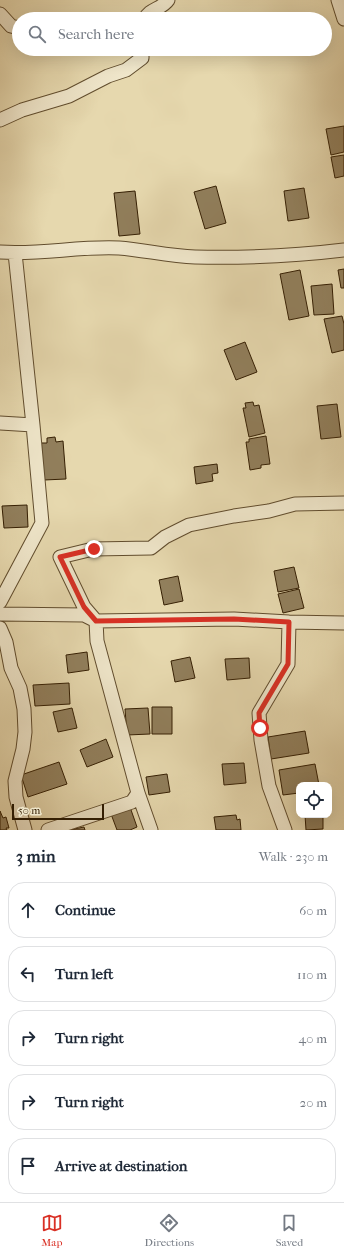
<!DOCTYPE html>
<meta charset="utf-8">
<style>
body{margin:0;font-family:"IM FELL French Canon",serif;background:#f6f6f7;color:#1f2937}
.controls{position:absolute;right:12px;bottom:12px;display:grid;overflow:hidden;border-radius:8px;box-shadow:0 4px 16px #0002}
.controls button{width:36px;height:36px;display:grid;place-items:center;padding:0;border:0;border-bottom:1px solid #e0e1e3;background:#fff;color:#1f2937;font:20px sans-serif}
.scale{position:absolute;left:12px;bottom:10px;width:92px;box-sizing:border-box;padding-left:4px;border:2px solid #351f03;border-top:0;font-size:11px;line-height:14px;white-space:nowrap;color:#351f03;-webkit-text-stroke:3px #efe6ca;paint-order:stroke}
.stop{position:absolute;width:12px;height:12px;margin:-9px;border:3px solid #d93025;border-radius:50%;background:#fff}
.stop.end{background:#d93025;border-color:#fff;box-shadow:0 1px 4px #0008}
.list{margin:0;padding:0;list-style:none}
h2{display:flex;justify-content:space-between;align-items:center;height:52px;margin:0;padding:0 16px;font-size:17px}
h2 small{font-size:13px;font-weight:400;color:#747a83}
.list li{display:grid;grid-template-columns:26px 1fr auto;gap:12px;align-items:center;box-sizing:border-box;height:56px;margin:0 8px 8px;padding:0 8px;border:1px solid #e0e1e3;border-radius:16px}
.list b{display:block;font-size:15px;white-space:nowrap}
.list em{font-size:13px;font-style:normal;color:#747a83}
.icon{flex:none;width:22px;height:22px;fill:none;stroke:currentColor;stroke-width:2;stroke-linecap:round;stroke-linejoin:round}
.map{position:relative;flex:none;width:344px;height:830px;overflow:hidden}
.search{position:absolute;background:#fff;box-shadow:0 4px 16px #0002;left:12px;right:12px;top:12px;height:44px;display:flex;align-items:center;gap:10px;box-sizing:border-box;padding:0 14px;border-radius:22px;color:#747a83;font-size:15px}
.sheet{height:372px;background:#fff}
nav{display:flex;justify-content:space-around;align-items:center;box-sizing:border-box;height:56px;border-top:1px solid #e0e1e3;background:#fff;font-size:11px;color:#747a83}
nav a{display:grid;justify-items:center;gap:2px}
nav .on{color:#d93025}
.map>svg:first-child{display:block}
.building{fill:#917f5c;stroke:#351f03}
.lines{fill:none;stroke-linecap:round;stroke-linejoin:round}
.minor-casing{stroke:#614d2e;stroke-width:15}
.minor{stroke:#efe6ca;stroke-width:13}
.route{stroke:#d93025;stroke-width:5}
</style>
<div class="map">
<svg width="344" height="830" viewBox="0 0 344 830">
<rect width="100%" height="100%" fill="#e6d8ae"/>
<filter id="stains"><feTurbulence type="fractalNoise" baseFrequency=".005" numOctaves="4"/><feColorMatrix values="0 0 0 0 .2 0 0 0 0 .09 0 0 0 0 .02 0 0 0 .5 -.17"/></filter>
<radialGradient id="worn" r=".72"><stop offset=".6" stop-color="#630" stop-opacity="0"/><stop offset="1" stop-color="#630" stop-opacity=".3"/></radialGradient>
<!-- building -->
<path class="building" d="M127 13 128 19H101L100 18Z
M344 126V152L331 155 326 129Z
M344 155V176L335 178 331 157Z
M216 186 226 223 205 229 194 192Z
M304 188 309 218 288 221 284 191Z
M135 191 140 234 119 236 114 193Z
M344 269V288H341L338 270Z
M300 270 309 316 289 320 280 274Z
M332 284 334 314 314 315 311 286Z
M342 316 344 324V350L332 353 324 319Z
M245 342 257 372 236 380 224 350Z
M253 402 254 406 259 405 265 433 249 437 243 408H246L245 403Z
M337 404 341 437 321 439 317 406Z
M266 436 270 464 261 465V468L250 470 246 442H249V439Z
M55 437 56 442 63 441 66 479 44 480 41 443H47V438Z
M217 464 218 473 212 474 213 481 196 484 194 467Z
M27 505 28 527 4 528 2 506Z
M294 567 299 588 278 592 274 571Z
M178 576 183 601 164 605 159 580Z
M299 589 304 608 283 613 278 594Z
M87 652 89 670 68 673 66 655Z
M190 657 195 678 175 682 171 661Z
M249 658 250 678 227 680 225 659Z
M69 683 70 704 35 706 33 685Z
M152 707H172V734H152Z
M72 708 77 728 58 732 53 712Z
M148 708 150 734 127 735 125 709Z
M305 731 309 753 271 759 268 737Z
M106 739 113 757 87 767 80 750Z
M59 762 67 784 28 797 21 775Z
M244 763 246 783 224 785 222 764Z
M315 764 319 785H299V793L283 795 279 770Z
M167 774 170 792 149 795 146 777Z
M130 807 137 827 130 830H117L111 814Z
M0 811 3 818 6 817 9 828H6L7 830H0Z
M236 815 237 820 240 819 241 830H216L214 817Z
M305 815H323V829L306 830Z
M84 827 85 830H69Z"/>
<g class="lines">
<defs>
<path id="minor" d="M338 0 344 19
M0 14 11 26 19 28
M145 19C149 9 162 9 168 0
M0 120 22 110 69 96 108 76 126 70 142 58V49
M0 252C40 255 79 246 119 248 144 250 169 256 195 257 244 258 295 256 344 250
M0 423 33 425
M0 602 42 523 33 425 15 253
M0 614 84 615 96 621 234 619 289 622 344 623
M0 628 6 642 11 668 20 688 24 709 25 732 23 749 15 781 16 797 25 830
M48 830 132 802 138 793
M151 830 138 793 97 641 96 621 84 607 60 557 93 549 151 548 165 537 189 525 234 516 269 511 295 504 344 503
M285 830 269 786 261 740 259 713 288 664 289 622"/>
</defs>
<!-- minor casing -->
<use href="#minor" class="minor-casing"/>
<!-- minor -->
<use href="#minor" class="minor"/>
</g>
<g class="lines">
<!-- route -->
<path class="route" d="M94 549 60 557 84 607 96 621 234 619 289 622 288 664 259 713 260 728"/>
</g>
<rect width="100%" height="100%" filter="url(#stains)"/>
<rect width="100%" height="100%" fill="url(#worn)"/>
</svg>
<div class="controls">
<button><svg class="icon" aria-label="locate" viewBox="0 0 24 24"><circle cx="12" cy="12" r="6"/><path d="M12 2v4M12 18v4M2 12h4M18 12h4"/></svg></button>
</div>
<div class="scale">50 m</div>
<div class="stop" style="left:260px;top:728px"></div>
<div class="stop end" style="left:94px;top:549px"></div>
<div class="search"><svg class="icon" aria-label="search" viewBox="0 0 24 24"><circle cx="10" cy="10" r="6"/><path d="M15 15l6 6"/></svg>Search here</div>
</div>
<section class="sheet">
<h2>3 min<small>Walk · 230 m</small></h2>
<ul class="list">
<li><svg class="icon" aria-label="ahead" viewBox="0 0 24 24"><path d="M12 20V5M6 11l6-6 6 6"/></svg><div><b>Continue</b></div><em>60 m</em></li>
<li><svg class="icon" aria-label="left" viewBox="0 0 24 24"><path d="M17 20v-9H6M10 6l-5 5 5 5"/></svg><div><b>Turn left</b></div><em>110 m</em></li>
<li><svg class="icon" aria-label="right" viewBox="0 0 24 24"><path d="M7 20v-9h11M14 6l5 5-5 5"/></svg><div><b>Turn right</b></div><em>40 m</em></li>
<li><svg class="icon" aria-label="right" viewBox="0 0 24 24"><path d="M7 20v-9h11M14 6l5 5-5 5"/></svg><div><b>Turn right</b></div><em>20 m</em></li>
<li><svg class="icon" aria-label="arrive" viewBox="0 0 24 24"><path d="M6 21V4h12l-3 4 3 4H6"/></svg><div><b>Arrive at destination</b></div></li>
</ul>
</section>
<nav>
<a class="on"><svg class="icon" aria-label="map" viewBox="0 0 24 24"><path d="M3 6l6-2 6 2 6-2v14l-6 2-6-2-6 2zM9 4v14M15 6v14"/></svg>Map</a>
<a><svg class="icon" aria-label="directions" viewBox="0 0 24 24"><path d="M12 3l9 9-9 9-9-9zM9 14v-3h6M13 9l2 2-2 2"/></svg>Directions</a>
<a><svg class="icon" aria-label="saved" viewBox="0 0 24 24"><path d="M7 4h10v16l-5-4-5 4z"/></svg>Saved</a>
</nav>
